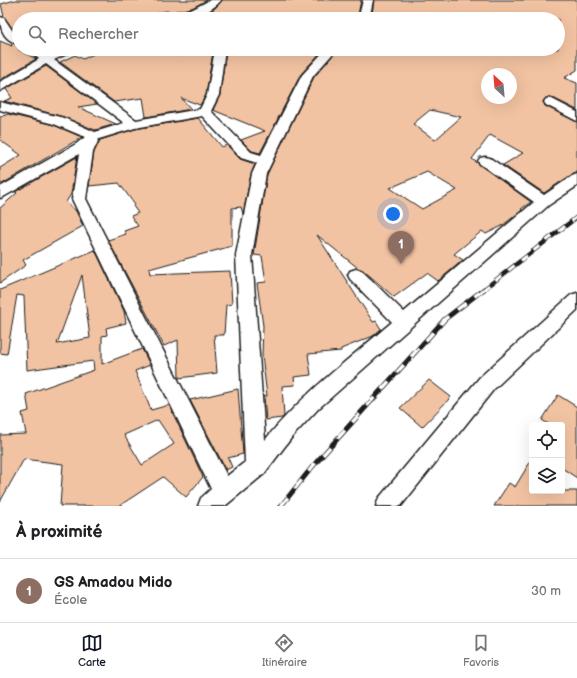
<!DOCTYPE html>
<html lang="fr">
<meta charset="utf-8">
<style>
body{margin:0;font-family:"Balsamiq Sans",sans-serif;background:#f2f2f2;color:#202124}
.controls{position:absolute;right:12px;bottom:12px;display:grid;overflow:hidden;border-radius:4px;box-shadow:0 4px 16px #0002}
.controls button{width:36px;height:36px;display:grid;place-items:center;padding:0;border:0;border-bottom:1px solid #e0e0e0;background:#fff;color:#202124;font:20px sans-serif}
.compass{position:absolute;left:481px;top:68px;width:36px;height:36px;border-radius:50%;background:#fff;box-shadow:0 4px 16px #0002;rotate:334deg}
.you{position:absolute;left:393px;top:214px;width:14px;height:14px;margin:-10px;border:3px solid #fff;border-radius:50%;background:#1a73e8;box-shadow:0 0 0 6px #1a73e833}
.badge{display:grid;place-items:center;width:26px;height:26px;border-radius:50%;background:#111827;color:#fff;font-size:13px;font-weight:700}
.pin{position:absolute;translate:-50% -33px;filter:drop-shadow(0 1px 2px #0008)}
.pin::after{content:'';position:absolute;top:21px;width:14px;height:12px;background:inherit;clip-path:polygon(0 0,100% 0,50% 100%)}
.list{margin:0;padding:0;list-style:none}
h2{display:flex;justify-content:space-between;align-items:center;height:52px;margin:0;padding:0 16px;font-size:17px}
h2 small{font-size:13px;font-weight:400;color:#757577}
.list li{display:grid;grid-template-columns:26px 1fr auto;gap:12px;align-items:center;box-sizing:border-box;height:64px;padding:0 16px;border-top:1px solid #e0e0e0}
.list b{display:block;font-size:15px;white-space:nowrap}
.list p{margin:0;font-size:13px;white-space:nowrap;color:#757577}
.list em{font-size:13px;font-style:normal;color:#757577}
.icon{flex:none;width:22px;height:22px;fill:none;stroke:currentColor;stroke-width:2;stroke-linecap:round;stroke-linejoin:round}
.map{position:relative;flex:none;width:577px;height:506px;overflow:hidden}
.search{position:absolute;background:#fff;box-shadow:0 4px 16px #0002;left:12px;right:12px;top:12px;height:44px;display:flex;align-items:center;gap:10px;box-sizing:border-box;padding:0 14px;border-radius:22px;color:#757577;font-size:15px}
.sheet{height:116px;background:#fff}
nav{display:flex;justify-content:space-around;align-items:center;box-sizing:border-box;height:56px;border-top:1px solid #e0e0e0;background:#fff;font-size:11px;color:#757577}
nav a{display:grid;justify-items:center;gap:2px}
nav .on{color:#111827}
.map>svg:first-child{display:block}
.building{fill:#f2c3a2;stroke:#1c1c1c;fill-rule:evenodd}
.lines{fill:none;stroke-linecap:round;stroke-linejoin:round}
.minor-casing{stroke:#1c1c1c;stroke-width:3}
.minor{fill:#fff;fill-rule:evenodd}
.rail-far1-casing{stroke:#1c1c1c;stroke-width:4.5}
.rail-casing{stroke:#1c1c1c;stroke-width:5}
.rail-far1{stroke:#fff;stroke-width:3;stroke-dasharray:8;stroke-linecap:butt}
.rail{stroke:#fff;stroke-width:3.5;stroke-dasharray:11;stroke-linecap:butt}
</style>
<div class="map">
<svg width="577" height="506" viewBox="0 0 577 506">
<rect width="100%" height="100%" fill="#fff"/>
<filter id="ink" filterUnits="userSpaceOnUse"><feTurbulence type="fractalNoise" baseFrequency=".025" numOctaves="2"/><feDisplacementMap in="SourceGraphic" scale="8" xChannelSelector="R" yChannelSelector="G"/><feConvolveMatrix kernelMatrix="1 2 1 2 8 2 1 2 1" color-interpolation-filters="sRGB"/></filter>
<g filter="url(#ink)">
<!-- building -->
<path class="building" d="M15 0H207L192 8 172 12 166 11 134 19H19V34L15 32 4 17 1 4Z
M222 0H361L358 15 354 19H194V17L208 13 215 8Z
M374 0H577V70L564 78 577 83V110L551 97 546 98 543 101 545 106 577 122V173L571 175 544 193 503 165 523 153 490 135 472 159 531 202 521 209 522 210 502 226 486 234 482 231 454 254 463 260 438 281 427 273 394 297 363 270 358 268 317 235 373 322 376 321 381 329 373 336 341 349V351L308 354 311 375 294 377 295 385 282 386 284 416 282 418 266 420 264 396H267L262 355 263 326 257 283 266 282 262 256 254 255 267 174 314 77 338 49H558V19H386L384 16 372 14ZM487 74H511V98H487ZM430 110 461 117 435 140 413 124ZM427 172 457 190 422 209 390 188Z
M0 41 12 46 11 42 19 45V50L36 59 0 80Z
M104 49H180L179 56 194 52 212 51 213 52 206 95 200 105 181 98 191 109 146 117 143 98 114 102 60 62 75 55 83 59Z
M230 49H324L301 74 260 153 252 151 241 140 265 131 213 110 220 95 226 50Z
M46 66 97 104 78 107 116 124 95 130 64 117 4 101 12 98 6 89Z
M8 114 54 125 82 137 2 184 0 183V168L21 155 0 140V117Z
M198 118 222 147 227 145 240 159 255 164 251 174 243 214 241 207 232 208V246L149 269 150 274 230 271 232 304 226 305 224 335H214L217 373 179 378 178 340 164 346 108 240 126 234 124 231 138 226 131 216 138 213 133 206 135 205 119 183 89 186 94 152 100 140 135 129Z
M77 157 71 194 66 202 76 211 83 226 23 260 26 265 0 283V208L17 193 15 192Z
M95 250 124 311 126 323 106 328 107 335 102 336V364L142 349 150 365 135 371 151 410 169 405 203 477 186 497 163 477 119 506H60L63 464 24 459 0 502V435L26 434 22 413 29 411 26 394 94 370 93 361 27 370 24 296 17 295 7 354 0 353V290ZM82 275 90 338 57 344ZM158 420 174 444 142 465 124 435Z
M429 380 451 397 422 427 400 408Z
M238 389 243 454 228 458 232 467 226 470 190 400Z
M558 395 577 407V478L562 468V425H550L542 420Z
M532 459V491H577V506H494L509 483 515 487Z"/>
<g class="lines">
<defs>
<path id="minor" d="M210 0H221C206 20 174 19 152 19L157 16 193 9Z
M363 0H373L370 15 384 17 385 19H356L359 16Z
M0 17 4 18 14 33 19 36V44C5 41 0 30 0 17Z
M27 49H39L47 55 60 49H74L73 51 54 60 136 120 200 109 207 95 215 49H225L219 95 211 111 251 152 261 155 302 75 326 49H337L313 76 266 174 252 255 265 440C301 395 348 360 392 322L350 279 348 275 350 271 356 269 362 271 404 312 534 202 480 164 478 161 480 158 485 157 490 158 544 195 572 176 577 174V186L549 205 318 409 292 437 264 474 225 506H198L201 498 211 489 72 199 79 154 5 196 0 198V187L76 144 85 137 54 124 0 110V102L64 118 95 132 124 123 46 64 0 91V82L39 59ZM202 116 241 158 257 163 252 174 236 255 245 462 227 476 86 199 93 152 99 139 135 128Z
M550 98 577 112V121L546 105 544 102 546 99Z
M577 293V310L494 389 401 506H376L379 498 480 377 571 295Z"/>
</defs>
<!-- minor casing -->
<use href="#minor" class="minor-casing"/>
<!-- minor -->
<use href="#minor" class="minor"/>
<defs>
<path id="rail-far1" d="M483 290 577 217"/>
<path id="rail" d="M281 506 313 466 445 319 484 289"/>
</defs>
<!-- rail-far1 casing -->
<use href="#rail-far1" class="rail-far1-casing"/>
<!-- rail casing -->
<use href="#rail" class="rail-casing"/>
<!-- rail-far1 -->
<use href="#rail-far1" class="rail-far1"/>
<!-- rail -->
<use href="#rail" class="rail"/>
</g>
</g>
</svg>
<div class="controls">
<button><svg class="icon" aria-label="locate" viewBox="0 0 24 24"><circle cx="12" cy="12" r="6"/><path d="M12 2v4M12 18v4M2 12h4M18 12h4"/></svg></button>
<button><svg class="icon" aria-label="layers" viewBox="0 0 24 24"><path d="M12 4l9 5-9 5-9-5zM3 14l9 5 9-5"/></svg></button>
</div>
<svg class="compass" viewBox="-18 -18 36 36"><path d="M0-13l5 13h-10z" fill="#e53935"/><path d="M0 13l5-13h-10z" fill="#757577"/></svg>
<div class="you"></div>
<div class="pin badge" style="left:401px;top:264px;background:#8d6e63">1</div>
<div class="search"><svg class="icon" aria-label="search" viewBox="0 0 24 24"><circle cx="10" cy="10" r="6"/><path d="M15 15l6 6"/></svg>Rechercher</div>
</div>
<section class="sheet">
<h2>À proximité<small></small></h2>
<ul class="list">
<li><span class="badge" style="background:#8d6e63">1</span><div><b>GS Amadou Mido</b><p>École</p></div><em>30 m</em></li>
</ul>
</section>
<nav>
<a class="on"><svg class="icon" aria-label="map" viewBox="0 0 24 24"><path d="M3 6l6-2 6 2 6-2v14l-6 2-6-2-6 2zM9 4v14M15 6v14"/></svg>Carte</a>
<a><svg class="icon" aria-label="directions" viewBox="0 0 24 24"><path d="M12 3l9 9-9 9-9-9zM9 14v-3h6M13 9l2 2-2 2"/></svg>Itinéraire</a>
<a><svg class="icon" aria-label="saved" viewBox="0 0 24 24"><path d="M7 4h10v16l-5-4-5 4z"/></svg>Favoris</a>
</nav>
